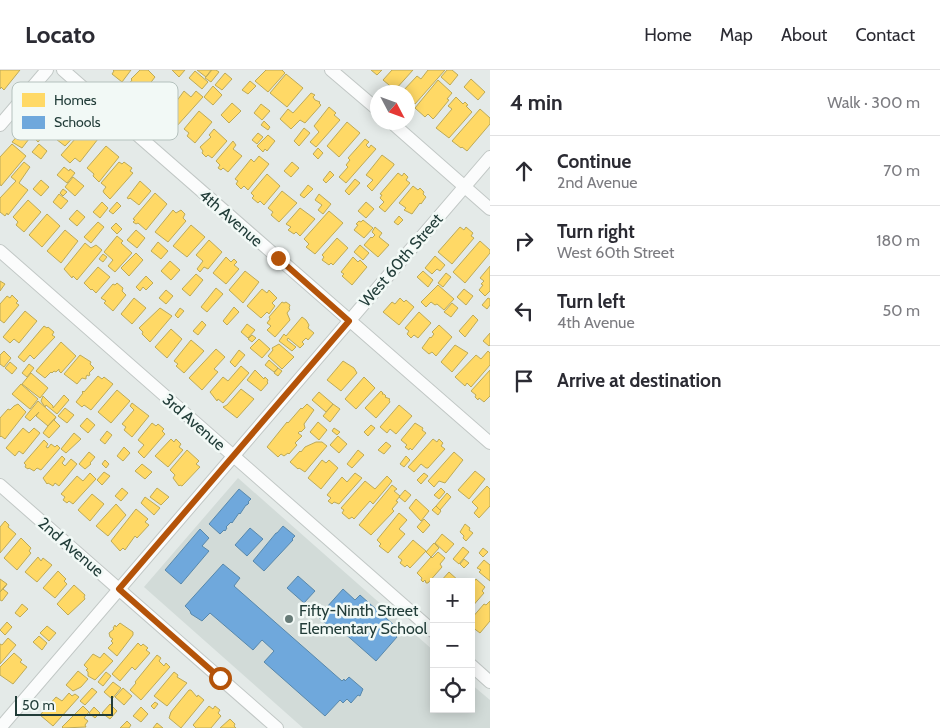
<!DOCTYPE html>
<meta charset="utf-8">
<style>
body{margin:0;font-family:Cabin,sans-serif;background:#f2f2f3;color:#2b2b33}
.controls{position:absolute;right:15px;bottom:15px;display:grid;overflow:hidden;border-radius:0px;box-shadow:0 2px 12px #0003}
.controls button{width:45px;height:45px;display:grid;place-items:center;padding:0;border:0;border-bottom:1px solid #e1e1e2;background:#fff;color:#2b2b33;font:25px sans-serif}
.compass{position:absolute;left:370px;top:15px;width:45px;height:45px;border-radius:50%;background:#fff;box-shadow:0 2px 12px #0003;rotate:131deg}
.scale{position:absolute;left:15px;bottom:12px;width:98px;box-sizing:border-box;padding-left:5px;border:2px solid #223d39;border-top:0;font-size:14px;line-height:18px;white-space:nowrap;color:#223d39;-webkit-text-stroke:4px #f2f9f6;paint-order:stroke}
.stop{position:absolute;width:15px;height:15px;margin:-11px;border:4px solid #b45309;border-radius:50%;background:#fff}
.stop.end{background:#b45309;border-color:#fff;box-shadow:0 1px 5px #0008}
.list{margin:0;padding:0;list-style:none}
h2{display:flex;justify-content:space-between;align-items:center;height:65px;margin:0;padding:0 20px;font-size:21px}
h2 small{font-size:16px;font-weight:400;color:#7c7c81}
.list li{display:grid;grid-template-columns:32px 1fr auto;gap:15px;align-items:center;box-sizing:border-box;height:70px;padding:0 20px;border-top:1px solid #e1e1e2}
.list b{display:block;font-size:19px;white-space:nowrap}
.list p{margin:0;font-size:16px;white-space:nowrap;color:#7c7c81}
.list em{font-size:16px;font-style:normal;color:#7c7c81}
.icon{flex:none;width:28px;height:28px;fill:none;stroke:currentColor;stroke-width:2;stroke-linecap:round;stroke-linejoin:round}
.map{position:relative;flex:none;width:490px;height:658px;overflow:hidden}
header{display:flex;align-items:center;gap:30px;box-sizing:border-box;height:70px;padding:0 25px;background:#fff;border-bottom:1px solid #e1e1e2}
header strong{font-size:24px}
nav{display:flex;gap:28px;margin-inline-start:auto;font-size:18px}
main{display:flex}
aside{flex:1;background:#fff}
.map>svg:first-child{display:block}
.built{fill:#d2dbd8}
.homes{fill:#ffd966;stroke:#bdaa58}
.schools{fill:#6fa8dc;stroke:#5888ab}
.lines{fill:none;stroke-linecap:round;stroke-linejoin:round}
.street-casing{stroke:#c1c7c5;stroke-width:14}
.street{stroke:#fbfcfc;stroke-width:12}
.route{stroke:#b45309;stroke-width:6}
.poi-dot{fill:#667a76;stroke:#f2f9f6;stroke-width:2}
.labels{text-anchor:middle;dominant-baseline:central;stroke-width:5;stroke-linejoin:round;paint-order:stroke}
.street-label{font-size:16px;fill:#223d39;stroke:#f2f9f6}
.poi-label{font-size:16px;fill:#223d39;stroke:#f2f9f6;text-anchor:start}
.key{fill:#f2f9f6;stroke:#b4c1bd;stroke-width:1}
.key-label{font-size:14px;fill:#223d39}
</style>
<header>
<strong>Locato</strong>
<nav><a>Home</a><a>Map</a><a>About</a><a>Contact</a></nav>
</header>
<main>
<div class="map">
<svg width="490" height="658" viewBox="0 0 490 658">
<rect width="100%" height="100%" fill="#e4eae8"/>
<!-- built -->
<path class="built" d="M238 408 434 581V639H471V614L490 630V658H303L144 517Z"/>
<!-- homes -->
<path class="homes" d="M0 0H20L4 20 1 17 0 19Z
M113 0H131L122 12 112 4 114 1Z
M140 0H148L155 7 139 28 129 20 131 17 128 15 132 10 131 9Z
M172 0H185L179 7Z
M197 0H211L206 7Z
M212 0H216L219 2 211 12 205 8Z
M266 0H282L285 3 268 22 255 11Z
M371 0H382L377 5Z
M392 0H391H413L395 20 383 10Z
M428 0H445L415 34 414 33 411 36 408 33V22H402L417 6 421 9Z
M447 0H452L458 5 450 15 441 7Z
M195 1 208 12 202 19 189 8Z
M225 3 232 9 222 20 215 15Z
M286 4 303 18 287 37 270 23Z
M471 9 485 22 478 30 464 17Z
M438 10 452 23 447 29 449 30 435 47 433 49 428 44 425 47 415 38Z
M250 11 256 16 248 24 242 20Z
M213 16 222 25 213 35 204 27Z
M184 21 191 27 196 21 203 27 176 57 169 52 170 51 164 47 159 53 154 49 163 39 167 43 173 36 172 35 175 31 176 32Z
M311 23 315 25 313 27 315 30 320 32 319 33 321 35 305 53 300 50 291 59 280 49 288 39 293 43Z
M53 26 66 40 38 72 27 61 32 55 29 51 36 42 41 46 48 36 45 34Z
M456 27 463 34 465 32 468 35 466 36 472 42 449 68 436 58 452 39 448 36Z
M232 33 241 41 229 53 221 45Z
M261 34 270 41 262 50 254 43Z
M329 37 336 43 334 45 340 50 316 77 310 72 319 62 314 56Z
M480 39 490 48V54L467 81 462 77 461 78 452 71Z
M199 41 212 52 195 73 187 66 189 63 184 59Z
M70 44H73L75 48 85 55 65 76 52 66Z
M264 51 270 57 268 60 261 55Z
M347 52 360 63 339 87 327 76Z
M304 58 310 63 299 76 294 71Z
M214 59 227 71 212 88 208 85 206 87 202 83 203 81 200 77 211 67 209 65Z
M83 60 89 65 91 62 98 69 80 92 75 88 70 93 61 85Z
M21 62 29 69 22 78 12 72Z
M258 63 263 67 257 74 252 70Z
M268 65 275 71 267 81 265 79 263 82 257 76Z
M365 69 369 72 366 75 369 78 371 75 376 79 346 113 339 107 348 97 346 95 350 90 348 88Z
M233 71 236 75 233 79 242 86 228 102 223 98 221 100 218 98 220 95 216 91Z
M12 74 26 86 1 116 0 114V87Z
M39 74 47 81 41 89 32 82Z
M106 76 119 87 99 112 93 106 94 104 87 98Z
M318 78 323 83 318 89 313 84Z
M382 85 394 94V95L372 121 367 116 373 110 366 105Z
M259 86 269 94 248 120 244 116 241 119 236 114 238 111 235 109 251 89 254 92Z
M24 92 30 97 19 113 28 120 8 145 7 143 5 146 0 142V128L16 111 11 107Z
M119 92 122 94 124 92 132 98 130 101 133 103 110 129 104 123 103 121 106 117 101 113Z
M292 92 299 98 291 107 284 101Z
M64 97 69 101 70 99 75 103 67 113 57 105Z
M330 101 334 105 326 113 323 110Z
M398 103 402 106 404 103 408 107 406 110 410 113 385 142 379 137 384 132 380 128 382 125 380 124Z
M267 104 280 116 264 135 260 131 258 133 252 128 254 126 251 123Z
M73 107 84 116 75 126 65 117Z
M355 109 360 113 349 125 345 121Z
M41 110 49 117 41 126 33 119Z
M140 111 151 121 139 135 130 128 129 129 127 128Z
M308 115 313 119 304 128 300 125Z
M413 116 418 120 420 118 424 122 423 124 426 127 421 134 420 133 412 144 404 140 406 138 399 133Z
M63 119 67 122 63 126 60 123Z
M282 121 297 133 279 152 271 145 273 142 268 138Z
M155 123 167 134 146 160 138 153 136 154 133 152 135 150 133 149Z
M59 124 68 131 61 139 53 132Z
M319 124 331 134 323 144 318 140 322 135 315 130Z
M28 130 41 142 24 162 16 155 18 152 13 147Z
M102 132 108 138 100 148 93 142Z
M117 132 121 136 113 144 109 141Z
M366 132 374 139 366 148 358 141Z
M300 138 315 149 300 166 296 162 294 164 288 160 291 157 286 154Z
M77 140 85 147 77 156 69 149Z
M173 140 176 143 181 140 185 144 183 148 186 151 168 172 155 162Z
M329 141 343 153 315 184 306 177 309 174 304 169Z
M47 144 60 156 42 177 29 165Z
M399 146 403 150 398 155 394 152Z
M363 150 373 158 364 168 354 160 358 155 356 154 359 151 361 152Z
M98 152 104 157 91 173 84 167Z
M116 153 122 159 117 164 111 158Z
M191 155 205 167 187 187 173 176Z
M375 157 382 163 379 167 389 175 378 187 364 175 371 167 372 168 375 165 372 162Z
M460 157 464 160 466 157 473 163 471 166 474 168 452 194 438 182Z
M65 160 78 171 61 193 47 181Z
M136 160 145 168 137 178 127 170Z
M117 166 123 171 121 173 132 183 115 202 108 196 113 190 104 182Z
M337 168 348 178 333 195 331 193 329 195 322 190 324 187 322 185Z
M209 170 222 182 208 199 204 197 200 202 197 199 203 191 196 185Z
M480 171 490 180V183L465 213 453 202Z
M158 172 168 181 161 189 151 181Z
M85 173 91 178 96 175 102 180 77 210 73 206 72 208 64 199Z
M360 175 369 183 363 190 354 182Z
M136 183 143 190 129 206 121 198Z
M103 184 107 187 103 192 99 189Z
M435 186 445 195 440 201 437 199 432 204 425 198Z
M226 187 231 192 234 189 237 192 234 195 239 199 226 214 213 203Z
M353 187 358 192 360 190 367 197 352 215 342 206 344 204 341 202Z
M170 191 180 200 171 210 161 201Z
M490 196V221L485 226 479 220 483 215 481 214 484 211 480 208Z
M98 197 110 207 96 223 92 219 91 220 84 213Z
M245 201 259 212 243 233 229 220Z
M423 201 433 210 428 217 417 207Z
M446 203 451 207 443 217 438 213Z
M196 204 203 210 190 226 182 219Z
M146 206 153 213 146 220 143 217 140 221 136 217Z
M0 211 5 214 0 221Z
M117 213 123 218 122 221 126 225 113 241 104 233 106 231 101 228 113 214 115 215Z
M438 215 454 229 444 240 437 234 435 235 431 232 426 237 421 232Z
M216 218 223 224 207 242 201 237Z
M262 219 267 223 269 220 277 228 272 233 275 236 269 244 267 242 261 248 247 236Z
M464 219 473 226 466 235 457 227Z
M166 220 173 226 166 234 159 228Z
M12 225 18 231 16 233 19 235 4 253 0 250V234L7 226 10 228Z
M134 228 146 238 132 254 121 244Z
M400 228 404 232 406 230 414 237 399 255 383 242 392 232 395 234Z
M488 228 490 229V235L487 239 482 235Z
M282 232 284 233 286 232 290 235 289 238 290 239 287 243 290 250 275 267 267 260 271 256 267 253 270 249 269 247Z
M452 233 458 238 451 247 444 242Z
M234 237 239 242 227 255 223 251Z
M160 238 172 246 150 272 142 264 143 262 139 258Z
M180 238 184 241 178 248 175 245Z
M25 241 37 251 19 273 14 269 10 273 3 267Z
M419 242 431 253 418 268 414 265 411 268 407 264 409 261 405 258Z
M473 245 478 250 465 267 459 261Z
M302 247 306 250 309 255 308 258 314 263 308 270 306 268 302 272 304 274 300 278 288 268 287 270 296 277 292 281 279 271 284 264 286 266Z
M202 251 206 255 198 265 193 261Z
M247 254 255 260 248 268 241 262Z
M439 255 452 267 436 286 432 282 429 284 422 278 430 267 431 268 434 264 432 262Z
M44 256 47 258 48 257 54 262 52 265 55 267 34 289 30 285 24 292 18 287Z
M171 259 182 269 167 288 155 277Z
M490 263V275L489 276 483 271Z
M252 265 256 268 252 272 248 269Z
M259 269 270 279 262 288 250 278Z
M191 270 204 281 184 303 176 296 178 294 174 291Z
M61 272 76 286 61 303 59 301V299L56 302 54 301 52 303 51 302 45 308 36 301Z
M279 274 294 287 282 299 268 286 273 280 272 278Z
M455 275 468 283 452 302 441 292Z
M216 279 225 287 214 299 218 302 202 320 189 308Z
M239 280 245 285 235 297 230 292Z
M4 281 11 288 4 297 0 294V285Z
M488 281 490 283V295L471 317 467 313 465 316 455 307 476 285 481 289Z
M80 285 91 292 90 294 94 298 89 303 90 304 89 306 87 305 86 307V309L82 308 77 314 64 304Z
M269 290 278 298 274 302 265 295Z
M343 291 354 298 357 303 341 321 327 310Z
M10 292 17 298 12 304 5 298Z
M29 294 34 298 27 307 22 303Z
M241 296 249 303 223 333 218 329 217 331 210 322 223 307 228 311Z
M278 298 282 301 278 306 274 303Z
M255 300 264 309 265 307 268 310 267 312 268 313 261 321 247 310Z
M490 300V326L484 332 479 328 478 330 475 327 476 325 471 321Z
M31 303 48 318 40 328 22 314Z
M98 306 102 309 104 307 113 314 91 340 84 335 82 337 76 332 83 323 82 322 83 321 84 322Z
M364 307 375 318 356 339 345 329Z
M21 314 38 329 30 339 12 324Z
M241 319 254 329 237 348 223 337 227 335Z
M117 320 130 331 111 353 98 342Z
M381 321 383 323 382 324H384L386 326 385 327 390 329 389 330 390 332 376 348 365 338Z
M319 322 333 334 326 342 312 330Z
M64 325 69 330 57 344 46 335 45 337 41 331 43 326 53 336V338Z
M38 331 56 347 48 356 36 346 39 342 30 351 25 347Z
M132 333 149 346 132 367 124 360 126 357 122 354 134 340 130 336Z
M18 334 26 342 5 369 1 366 0 367V348L8 339 10 340 14 336Z
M307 334 314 340 304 354 305 358 301 362 300 361 298 363 302 366 295 373 297 375 289 384 288 383 284 386 281 384 278 387 267 377 287 352 288 353 301 338 302 339Z
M333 334 340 339 330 352 323 346Z
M399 335 412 346 396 364 390 359 387 363 380 357Z
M65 338 74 345 67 353 58 346Z
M56 347 54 350 60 356 49 368 43 363 48 356Z
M87 348 95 355 88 363 80 356Z
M318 352 327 360 319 370 310 362Z
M152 353 156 356 158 354 164 359 162 361 165 364 144 388 138 382 144 375 138 370Z
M415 353 423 358 422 360 426 363 412 380 410 378 409 380 405 377 407 375 401 370Z
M371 355 375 358 368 366 364 362Z
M23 358 29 363 34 358 40 363 23 384 19 381 15 386 6 378Z
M334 358 340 362 337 365 332 361Z
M107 361 112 365 105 374 100 370Z
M74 363 81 369 66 383 61 379Z
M338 366 347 374 339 383 330 375Z
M171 369 174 372 176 369 181 374 179 377 183 380 168 397 155 386Z
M433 369 437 372 439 369 443 373 441 376 445 379 428 398H426L421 394 414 402 408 397Z
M44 370 48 374 46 377 48 378 51 374 55 377 57 375 60 378 41 400 37 398 34 401 29 398 28 399 25 397 26 395 24 393Z
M316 372H322L327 376 305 402 299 398 298 399 290 392 300 381 301 382 305 377Z
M386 372 391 376 384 384 378 380Z
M124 377 130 383 123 391 117 386Z
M187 380 199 391 196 394 200 397 182 416 180 415 179 416 173 408 175 405 170 400Z
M358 380 364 385 352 398 347 394Z
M89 382 95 387 90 393 91 394 85 399 79 394Z
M454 382 463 390 445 413 439 411 434 417 428 411Z
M62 386 65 389 62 393 65 396 71 389 77 394 59 416 55 413 53 416 48 413 47 414 43 408Z
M406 386 410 390 404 397 400 394Z
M105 390 109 394 106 398 102 394Z
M322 390 326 393 329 390 338 398 321 419 308 408Z
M142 394 152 402 145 409 135 401Z
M475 401 485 409 469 429 458 420Z
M104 402 110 406 102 415 97 410Z
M90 403 96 409 73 434 69 431 67 433 63 430 65 427 61 424 77 406 83 411Z
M355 403 362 408 339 434 334 432 332 434 328 431 331 428 327 425 342 407 347 412Z
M424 403 428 406 421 414 417 410Z
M387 406 392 411 389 415 373 434 370 431 354 449 352 447 349 449 342 443 344 440 341 438 365 411 375 419Z
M392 415 397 419 394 421 400 426 396 431 398 432 392 439 394 441 371 465 359 455Z
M487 416 490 419V436L479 448 474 443 478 438 472 432Z
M122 418 128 423 121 431 115 426Z
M157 418 169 427 161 435 150 427Z
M441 418 445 422 439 429 434 425Z
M405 420 411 425 405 432 399 427Z
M447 423 451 427 440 440 436 436Z
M92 424 104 434 90 451 78 440Z
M145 427 160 438 154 445 141 433Z
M416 429 429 441 421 451 409 438Z
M116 434 126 445 108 466 96 456Z
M436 436 441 441 438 445 432 440Z
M136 439 148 449 145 452 149 455 137 468 135 466 125 480 123 478 120 481 111 471Z
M399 443 407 450 399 459 405 464 388 483 379 476 381 474 377 470Z
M424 449 430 455 423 463 417 457Z
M5 451 9 455 8 457 16 464 0 483V457Z
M465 454 470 458 469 460 473 463 466 471 463 468 464 466 460 462Z
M442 464 454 474 446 483 435 473Z
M21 468 31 478 29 481 31 483 17 500 4 488Z
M413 470 426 481 410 498 407 495 405 497 400 493 402 490 398 487Z
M434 473 439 478 431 487 426 482Z
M463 477 469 482 459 494 453 489Z
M483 478 488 482 483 487 479 483Z
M438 482 445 488 440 494 442 497 428 513H426L425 510 423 512 421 510 422 508 417 503 431 487 432 488Z
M38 487 41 491 43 488 52 495 37 512 25 502Z
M464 489 469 493 464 498 460 494Z
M484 490 490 495V511L479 502 481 500 477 498Z
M58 501 66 509 64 511 67 514 55 528 43 518Z
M449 502 460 512H440Z
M0 509 7 514 0 522Z
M476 509 485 517 482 521 484 523 471 538V512H468L469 510 473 513Z
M7 514 3 519 8 523 2 531 0 530V522Z
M74 515 85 525 84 527 85 529 68 545 57 534Z
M490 531V551L480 563 472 557 474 555 471 553V549L484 534 486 535Z
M22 534 28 539 20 547 15 543Z
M7 552 12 557 5 565 0 560Z
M120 553 133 562V565L117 586 108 578 113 573 111 571 113 569 110 567 109 563 114 559 113 558 115 555 116 557Z
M47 556 56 563 49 571 40 563Z
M39 566 47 573 42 580 33 572Z
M8 568 16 575 0 594V574L2 575Z
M138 573 141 576 143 574 148 578 146 580 150 583 135 600 132 597 120 611 112 604Z
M14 583 22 590 20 592 27 597 13 614 0 605V597Z
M104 583 113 591 95 610 88 606V602L86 600 88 599 84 595 93 584 100 588Z
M157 585 161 588 159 591 164 596 166 593 170 597 141 630 130 620 136 613 135 612Z
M78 601 88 609 81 617 73 621 66 615Z
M106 602 111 606 103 616 98 612Z
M174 602 178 605 177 607 187 613 167 636 154 626Z
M113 612 121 618 112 629 104 622Z
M92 618 97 622 85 635 80 631Z
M123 618 132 626 124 635 115 627Z
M189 620H191L197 627 198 625 204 630 181 658 169 648 171 642Z
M69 623 72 626 75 624 79 627 53 656 40 645 56 627 62 631Z
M155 632 158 634 154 639 151 636Z
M110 634 117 641 110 649 102 643Z
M83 636 89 642 84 648 88 651 85 655 86 657 63 658 62 657Z
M209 636 213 639 215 636 220 640 218 643 221 646 211 658H196L193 655Z
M94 637 100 643 95 648 89 643Z
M141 637 148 644 141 652 133 646Z
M230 649 235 654 234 656 236 658H220Z
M127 651 131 655 129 658H120Z
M157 653 163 658H153Z"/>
<!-- schools -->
<path class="schools" d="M239 419 251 429 248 432 249 433 247 435H246L240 444 239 443 232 453 231 452 226 457 227 458 225 461 224 460 220 464 209 454Z
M283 456 295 466 292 469 293 470 264 501 253 491 276 463H277Z
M250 458 263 469 247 486 235 475Z
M200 459 209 468 202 476 209 481 181 514 165 500Z
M223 494 240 508 234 516 342 611 344 609 345 611 349 607 363 619 360 626 358 625 351 633 347 629 343 633 340 630 325 646 264 592 274 581 262 570 253 580 210 543 202 551 191 544 190 541 185 536Z
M298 506 315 521 304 533 287 518Z
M343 519 355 530 360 525 395 556 391 561 393 559 398 563 396 566 397 567 376 591 334 554 331 558 318 547Z"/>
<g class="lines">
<defs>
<path id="street" d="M63 0 490 373
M331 0 378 40
M391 52 490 139
M0 55 47 0
M0 181 434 562
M0 415 277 658
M471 595 490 612
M0 658 490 87"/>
</defs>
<!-- street casing -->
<use href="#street" class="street-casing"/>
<!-- street -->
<use href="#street" class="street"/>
</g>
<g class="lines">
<!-- route -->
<path class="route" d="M220 608 119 519 349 251 278 188"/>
</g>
<!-- markers -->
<circle class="poi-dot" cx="289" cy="549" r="5"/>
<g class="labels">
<!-- street labels -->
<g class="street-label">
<text transform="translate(231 148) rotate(41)">4th Avenue</text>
<text transform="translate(401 190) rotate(-49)">West 60th Street</text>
<text transform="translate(194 352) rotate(41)">3rd Avenue</text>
<text transform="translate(71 477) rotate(41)">2nd Avenue</text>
</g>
<!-- poi labels -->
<g class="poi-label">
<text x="299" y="540">Fifty-Ninth Street<tspan x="299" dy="18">Elementary School</tspan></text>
</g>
</g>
<!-- legend -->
<rect x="12" y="12" width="166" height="58" rx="8" class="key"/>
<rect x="22" y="23" width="23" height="14" fill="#ffd966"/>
<rect x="22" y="46" width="23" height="13" fill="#6fa8dc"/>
<g class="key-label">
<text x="54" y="35">Homes</text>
<text x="54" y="57">Schools</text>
</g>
</svg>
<div class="controls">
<button>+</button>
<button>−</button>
<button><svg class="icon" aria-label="locate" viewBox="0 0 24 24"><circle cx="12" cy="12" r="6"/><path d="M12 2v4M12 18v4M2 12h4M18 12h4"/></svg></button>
</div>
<svg class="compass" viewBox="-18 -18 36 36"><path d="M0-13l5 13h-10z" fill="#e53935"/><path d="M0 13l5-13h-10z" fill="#7c7c81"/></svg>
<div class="scale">50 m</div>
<div class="stop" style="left:220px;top:608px"></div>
<div class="stop end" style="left:278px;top:188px"></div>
</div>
<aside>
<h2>4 min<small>Walk · 300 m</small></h2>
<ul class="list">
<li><svg class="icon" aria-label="ahead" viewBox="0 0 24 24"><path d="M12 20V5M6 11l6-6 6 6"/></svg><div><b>Continue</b><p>2nd Avenue</p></div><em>70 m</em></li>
<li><svg class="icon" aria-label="right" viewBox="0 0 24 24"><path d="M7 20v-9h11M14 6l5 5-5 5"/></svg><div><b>Turn right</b><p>West 60th Street</p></div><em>180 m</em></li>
<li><svg class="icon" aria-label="left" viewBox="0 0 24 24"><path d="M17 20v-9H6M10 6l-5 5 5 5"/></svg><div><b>Turn left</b><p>4th Avenue</p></div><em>50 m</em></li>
<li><svg class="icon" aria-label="arrive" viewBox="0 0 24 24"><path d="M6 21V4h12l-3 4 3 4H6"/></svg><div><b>Arrive at destination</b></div></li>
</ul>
</aside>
</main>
